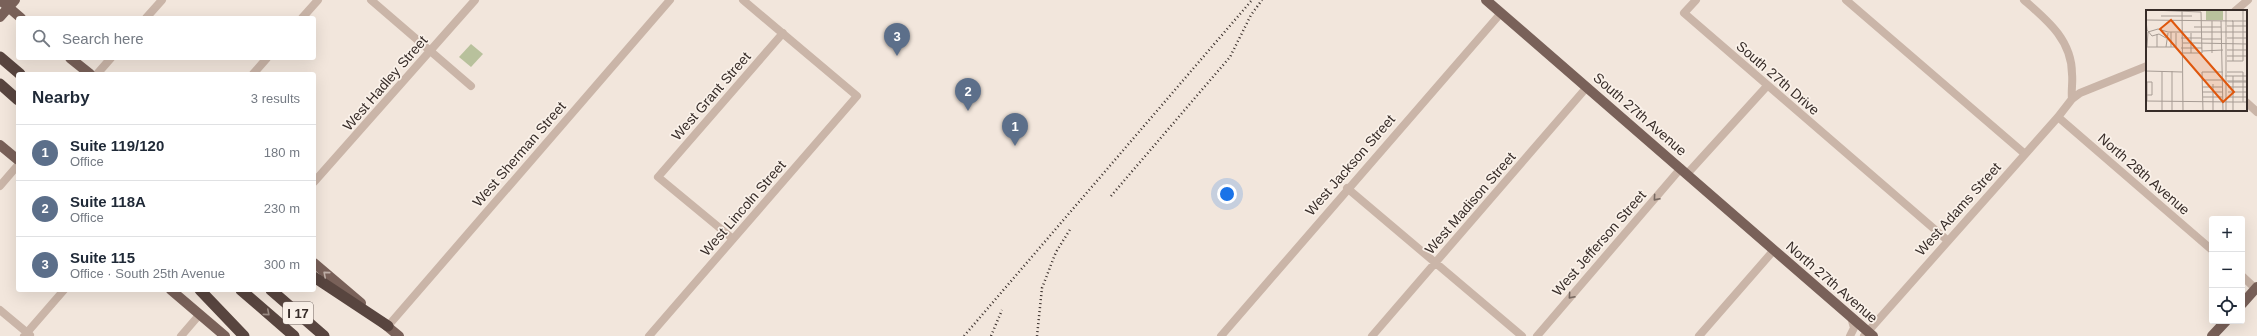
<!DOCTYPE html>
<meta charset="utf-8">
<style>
body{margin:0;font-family:Helvetica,sans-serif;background:#f6f6f7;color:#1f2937}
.controls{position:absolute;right:12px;bottom:12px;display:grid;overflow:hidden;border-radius:4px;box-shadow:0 4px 16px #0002}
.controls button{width:36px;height:36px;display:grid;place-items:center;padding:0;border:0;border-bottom:1px solid #e0e1e3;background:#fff;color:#1f2937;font:20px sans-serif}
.you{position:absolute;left:1227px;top:194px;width:14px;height:14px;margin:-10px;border:3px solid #fff;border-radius:50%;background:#1a73e8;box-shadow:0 0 0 6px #1a73e833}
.badge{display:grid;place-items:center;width:26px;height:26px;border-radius:50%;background:#0b8043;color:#fff;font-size:13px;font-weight:700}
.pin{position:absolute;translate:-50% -33px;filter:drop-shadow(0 1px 2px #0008)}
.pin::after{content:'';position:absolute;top:21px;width:14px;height:12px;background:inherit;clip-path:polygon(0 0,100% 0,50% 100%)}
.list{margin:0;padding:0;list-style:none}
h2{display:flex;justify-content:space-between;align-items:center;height:52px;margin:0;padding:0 16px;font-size:17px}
h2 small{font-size:13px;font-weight:400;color:#747a83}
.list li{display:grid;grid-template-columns:26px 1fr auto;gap:12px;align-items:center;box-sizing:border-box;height:56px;padding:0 16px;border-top:1px solid #e0e1e3}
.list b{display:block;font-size:15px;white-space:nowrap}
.list p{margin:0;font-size:13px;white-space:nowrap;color:#747a83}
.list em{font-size:13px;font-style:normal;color:#747a83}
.icon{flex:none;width:22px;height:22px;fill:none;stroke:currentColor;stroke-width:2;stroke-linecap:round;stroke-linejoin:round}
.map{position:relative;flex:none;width:2257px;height:336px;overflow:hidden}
.search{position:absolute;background:#fff;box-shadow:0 4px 16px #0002;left:16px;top:16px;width:300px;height:44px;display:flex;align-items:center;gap:10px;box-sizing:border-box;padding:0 14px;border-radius:4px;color:#747a83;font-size:15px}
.panel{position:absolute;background:#fff;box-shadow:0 4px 16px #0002;left:16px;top:72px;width:300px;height:220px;border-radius:4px}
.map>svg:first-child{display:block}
.green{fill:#b8c19c}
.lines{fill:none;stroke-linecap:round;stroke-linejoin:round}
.minor{stroke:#cab5a8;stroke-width:8}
.major{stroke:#796159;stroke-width:10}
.highway{stroke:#58453f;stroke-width:11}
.rail{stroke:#372c28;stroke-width:2.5;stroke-dasharray:1 3;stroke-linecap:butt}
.oneway{stroke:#796a62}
.oneway2{stroke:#c0b0a8}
.oneway3{stroke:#998a83}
.labels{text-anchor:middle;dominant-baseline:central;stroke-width:3.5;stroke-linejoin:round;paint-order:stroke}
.shield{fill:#faf1e9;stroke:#726762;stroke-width:1}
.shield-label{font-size:13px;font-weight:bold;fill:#372c28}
.street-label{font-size:14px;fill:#372c28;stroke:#faf1e9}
.inset-road{fill:none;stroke:#a79c94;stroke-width:1}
.view{fill:#df570d;fill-opacity:0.15;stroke:#df570d;stroke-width:2}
.inset-edge{fill:none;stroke:#372c28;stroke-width:2}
</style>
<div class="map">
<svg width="2257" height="336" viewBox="0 0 2257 336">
<rect width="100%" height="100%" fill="#f2e6dc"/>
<!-- green -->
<path class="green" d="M471 44 483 54 471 67 459 57Z"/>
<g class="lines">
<!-- minor -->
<path class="minor" d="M371 0 471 86
M1696 0 1684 13 1947 240
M1846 0 2025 154
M2024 0C2047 20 2072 40 2072 74 2073 82 2071 90 2072 99
M2235 11 2248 0
M146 18 162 0
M302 18 318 0
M97 74 111 58
M253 74 267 58
M2246 102 2257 112
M2058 117 2212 250
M1687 174 1767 86
M314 182 475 0
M0 186 18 165
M1347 188 1522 336
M733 239 658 177 783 33
M2242 276 2256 289
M0 310 30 335
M388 326 670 0
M24 336 64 290
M181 336 200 314
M649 336 857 96 743 0
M1221 336 1501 13
M1372 336 1587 87
M1537 336 1681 168
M1699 336 1774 250
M1850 336 1854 328 1851 317
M1864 336 2058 117 2072 99 2080 93 2147 66"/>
<!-- major -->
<path class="major" d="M0 0 21 18
M1486 0 1873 336
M0 17 15 0
M70 58 90 74
M0 145 18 160
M314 263 361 303
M171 290 225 336
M2242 304 2257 287
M382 322 399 336
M2212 336 2226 321"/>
<!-- highway -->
<path class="highway" d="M0 57 20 74
M0 84 18 100
M314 277 388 326
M200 290 244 336
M241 290 294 336
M271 290 324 336"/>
<!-- rail -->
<path class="rail" d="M1111 196 1230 57 1251 15 1262 0
M964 336 1252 0
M991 336 1002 310
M1037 336 1042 288 1056 252 1071 228"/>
</g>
<!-- one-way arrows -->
<defs><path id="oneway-chevron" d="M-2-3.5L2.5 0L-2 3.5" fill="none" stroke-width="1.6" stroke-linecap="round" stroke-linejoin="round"/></defs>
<g class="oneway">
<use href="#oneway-chevron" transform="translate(1656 198) rotate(131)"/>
<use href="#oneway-chevron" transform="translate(1571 296) rotate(131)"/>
</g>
<use class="oneway2" href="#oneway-chevron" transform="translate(326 274) rotate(-139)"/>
<use class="oneway3" href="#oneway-chevron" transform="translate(267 313) rotate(41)"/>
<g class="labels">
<!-- shield labels -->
<rect class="shield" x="283" y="302" width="30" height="22" rx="3"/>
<g class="shield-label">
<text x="298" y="313">I 17</text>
</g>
<!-- street labels -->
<g class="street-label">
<text transform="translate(1778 78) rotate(41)">South 27th Drive</text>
<text transform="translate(385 83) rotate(-49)">West Hadley Street</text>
<text transform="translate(711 96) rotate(-49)">West Grant Street</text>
<text transform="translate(1640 114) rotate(41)">South 27th Avenue</text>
<text transform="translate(519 154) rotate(-49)">West Sherman Street</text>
<text transform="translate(1350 165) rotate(-49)">West Jackson Street</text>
<text transform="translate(2144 174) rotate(41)">North 28th Avenue</text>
<text transform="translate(1470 203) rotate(-49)">West Madison Street</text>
<text transform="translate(743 208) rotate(-49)">West Lincoln Street</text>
<text transform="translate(1958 209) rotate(-48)">West Adams Street</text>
<text transform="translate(1599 243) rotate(-49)">West Jefferson Street</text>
<text transform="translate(1832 282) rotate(41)">North 27th Avenue</text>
</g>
</g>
<!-- overview -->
<g transform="translate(2146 10)">
<rect width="101" height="101" fill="#f2e6dc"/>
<path d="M77 0V10H60V1H36Z" fill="#b8c19c"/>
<path class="inset-road" d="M5 0 55 2 56 43H36M36 0 37 101M80 0V101M15 6H46M0 10 1 20 6 26M0 10 87 11M66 11V43M75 11 77 101M86 11H101M87 11V51M81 16H101M48 17H75M2 22 12 19 22 22H101M2 22 1 37H30V23M25 22V37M45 23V43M11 24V37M6 26 13 24 20 28M35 28H56M81 28H101M56 29H75M37 33H50M50 33 101 34M20 37 22 23M35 38H56M81 40H101M56 41 77 40M81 46H101M81 51H97V0M0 61 36 62M16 61V101M26 61V101M81 62H97V92M79 66H101M87 66V101M56 70H77M81 71H101M0 72H6V85H1M1 72V91M82 72H101M67 74V101M56 77H77M82 77H101M56 82H77M82 82H101M57 87H77M82 87H101M0 91 87 92M87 92H101M57 101 56 62H77"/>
<path class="view" d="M25 10 88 82 77 92 14 19Z"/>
<rect width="101" height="101" class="inset-edge"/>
</g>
</svg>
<div class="controls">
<button>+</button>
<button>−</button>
<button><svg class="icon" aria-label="locate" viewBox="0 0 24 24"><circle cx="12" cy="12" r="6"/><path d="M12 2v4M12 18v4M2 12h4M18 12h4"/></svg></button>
</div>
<div class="you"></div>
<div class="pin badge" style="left:1015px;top:146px;background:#5c6f8a">1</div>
<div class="pin badge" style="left:968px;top:111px;background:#5c6f8a">2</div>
<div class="pin badge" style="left:897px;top:56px;background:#5c6f8a">3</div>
<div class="search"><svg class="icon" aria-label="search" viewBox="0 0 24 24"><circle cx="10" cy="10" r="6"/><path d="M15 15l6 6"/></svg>Search here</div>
<section class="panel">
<h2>Nearby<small>3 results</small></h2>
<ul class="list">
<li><span class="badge" style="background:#5c6f8a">1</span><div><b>Suite 119/120</b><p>Office</p></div><em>180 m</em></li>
<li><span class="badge" style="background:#5c6f8a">2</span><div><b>Suite 118A</b><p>Office</p></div><em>230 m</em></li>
<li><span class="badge" style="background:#5c6f8a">3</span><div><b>Suite 115</b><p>Office · South 25th Avenue</p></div><em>300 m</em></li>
</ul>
</section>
</div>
